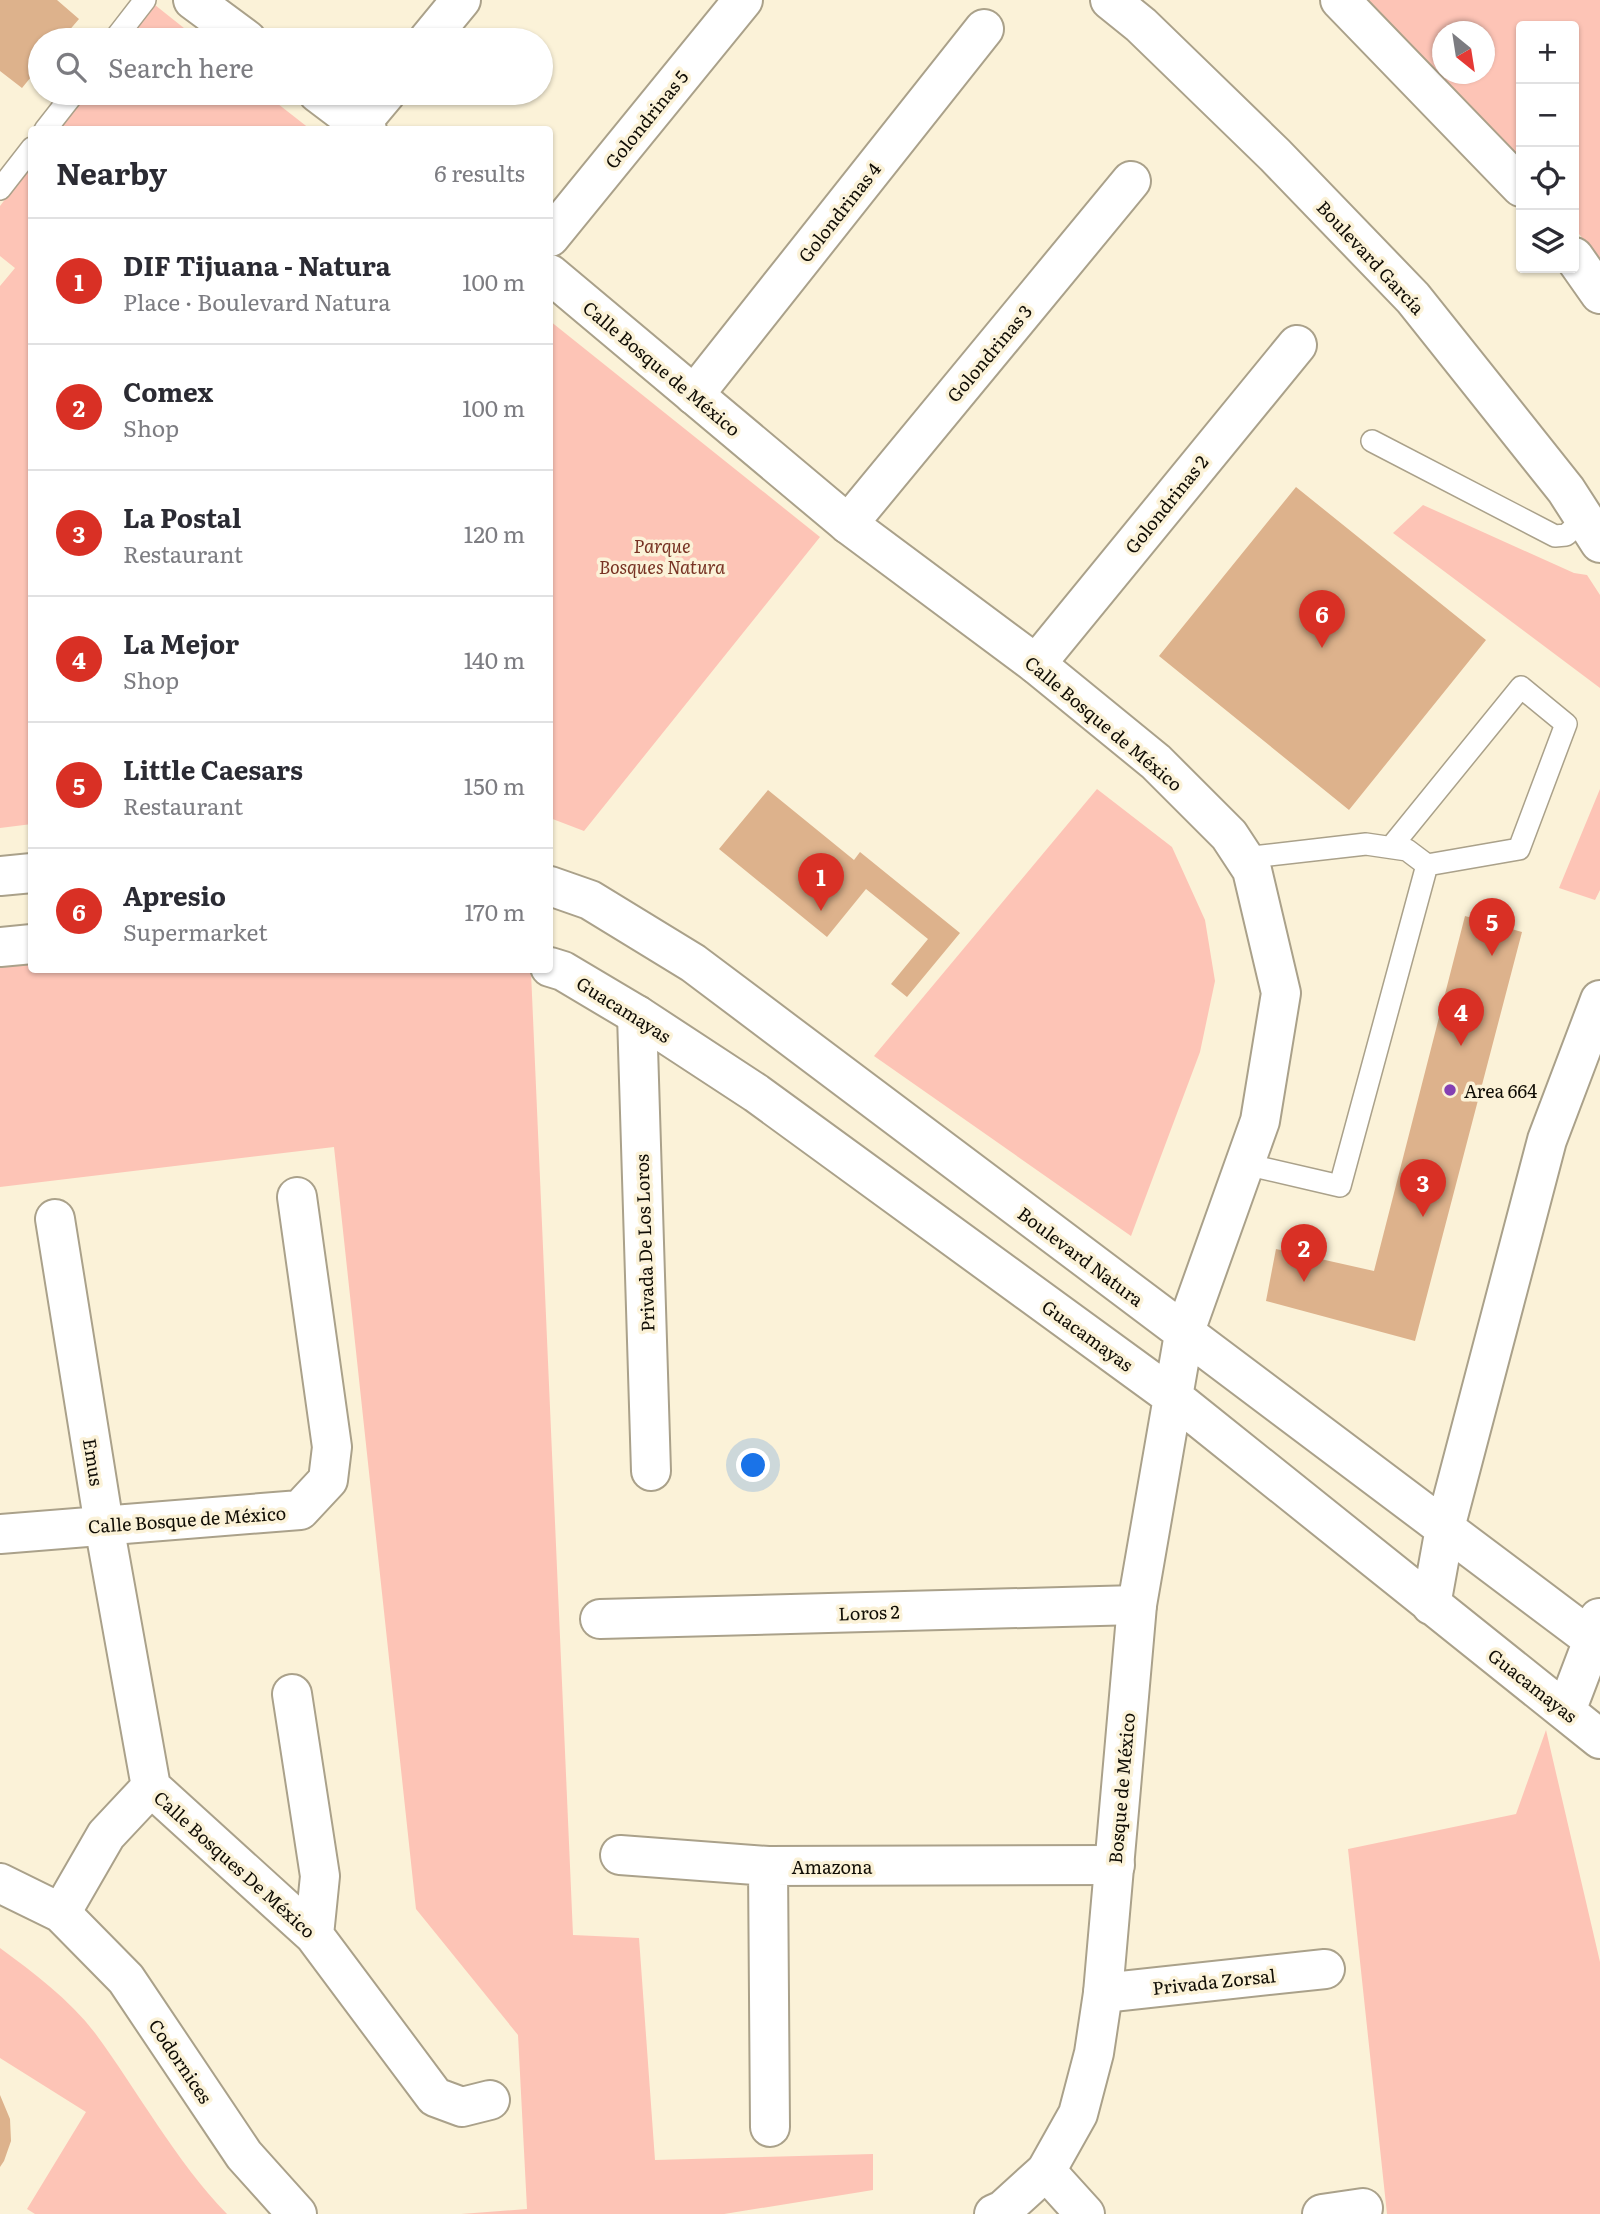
<!DOCTYPE html>
<meta charset="utf-8">
<style>
body{margin:0;font-family:Literata,serif;background:#f7f7f7;color:#2b2b33}
.controls{position:absolute;right:21px;top:21px;display:grid;overflow:hidden;border-radius:7px;box-shadow:0 2px 5px #0004}
.controls button{width:63px;height:63px;display:grid;place-items:center;padding:0;border:0;border-bottom:2px solid #e1e1e2;background:#fff;color:#2b2b33;font:35px sans-serif}
.compass{position:absolute;left:1432px;top:21px;width:63px;height:63px;border-radius:50%;background:#fff;box-shadow:0 2px 5px #0004;rotate:150deg}
.you{position:absolute;left:754px;top:1466px;width:24px;height:24px;margin:-18px;border:5px solid #fff;border-radius:50%;background:#1a73e8;box-shadow:0 0 0 10px #1a73e833}
.badge{display:grid;place-items:center;width:46px;height:46px;border-radius:50%;background:#d93025;color:#fff;font-size:23px;font-weight:700}
.pin{position:absolute;translate:-50% -58px;filter:drop-shadow(0 2px 4px #0008)}
.pin::after{content:'';position:absolute;top:37px;width:24px;height:21px;background:inherit;clip-path:polygon(0 0,100% 0,50% 100%)}
.list{margin:0;padding:0;list-style:none}
h2{display:flex;justify-content:space-between;align-items:center;height:91px;margin:0;padding:0 28px;font-size:30px}
h2 small{font-size:23px;font-weight:400;color:#7c7c81}
.list li{display:grid;grid-template-columns:46px 1fr auto;gap:21px;align-items:center;box-sizing:border-box;height:126px;padding:0 28px;border-top:2px solid #e1e1e2}
.list b{display:block;font-size:26px;white-space:nowrap}
.list p{margin:0;font-size:23px;white-space:nowrap;color:#7c7c81}
.list em{font-size:23px;font-style:normal;color:#7c7c81}
.icon{flex:none;width:38px;height:38px;fill:none;stroke:currentColor;stroke-width:2;stroke-linecap:round;stroke-linejoin:round}
.map{position:relative;flex:none;width:1600px;height:2214px;overflow:hidden}
.search{position:absolute;background:#fff;box-shadow:0 2px 5px #0004;left:28px;top:28px;width:525px;height:77px;display:flex;align-items:center;gap:18px;box-sizing:border-box;padding:0 24px;border-radius:38px;color:#7c7c81;font-size:26px}
.panel{position:absolute;background:#fff;box-shadow:0 2px 5px #0004;left:28px;top:126px;width:525px;height:847px;border-radius:7px}
.map>svg:first-child{display:block}
.green{fill:#fdc4b6;fill-rule:evenodd}
.building{fill:#ddb28c}
.lines{fill:none;stroke-linecap:round;stroke-linejoin:round}
.service-casing{stroke:#aaa18a;stroke-width:24}
.minor-casing{stroke:#aaa18a;stroke-width:42}
.tertiary-casing{stroke:#aaa18a;stroke-width:42}
.secondary-casing{stroke:#aaa18a;stroke-width:42}
.service{stroke:#fff;stroke-width:21}
.minor{stroke:#fff;stroke-width:38}
.tertiary{stroke:#fff;stroke-width:38}
.secondary{stroke:#fff;stroke-width:38}
.poi-dot{fill:#8440b3;stroke:#fbf2d8;stroke-width:2.5}
.labels{text-anchor:middle;dominant-baseline:central;stroke-width:7;stroke-linejoin:round;paint-order:stroke}
.street-label{font-size:18px;fill:#100d05;stroke:#fbf2d8}
.park-label{font-size:18px;font-style:italic;fill:#773223;stroke:#fbf2d8}
.poi-label{font-size:18px;fill:#100d05;stroke:#fbf2d8;text-anchor:start}
</style>
<div class="map">
<svg width="1600" height="2214" viewBox="0 0 1600 2214">
<rect width="100%" height="100%" fill="#fbf2d8"/>
<!-- green -->
<path class="green" d="M1363 0H1600V259L1574 228V26H1521V164ZM1442 32H1484V74H1442Z
M155 5 199 40H128Z
M88 93H264L310 129H59Z
M31 165 32 824 0 828V286L15 268 0 256V206Z
M550 321 820 537 584 831 550 818Z
M1423 505 1574 573 1587 575 1600 595V688L1393 533Z
M1097 789 1172 847 1205 920 1215 981 1200 1052 1131 1236 874 1056Z
M1600 789V890L1595 900 1559 888Z
M31 944 32 970H526L531 972 573 1935 639 1938 655 2160 873 2154V2190L724 2214H461L527 2209 518 2035 416 1909 334 1147 0 1187V947Z
M1546 1730 1600 1962V2214H1387L1348 1849 1516 1814Z
M0 1948C34 1973 69 1999 95 2033 139 2093 175 2160 227 2214H35L27 2209 86 2112 0 2058Z"/>
<!-- building -->
<path class="building" d="M0 0H57L79 19 61 40H40V66L22 88 0 71Z
M1296 487 1486 640 1349 810 1159 656Z
M768 790 854 860 860 852 960 933 907 997 891 984 928 939 866 889 827 937 719 849Z
M1465 916 1522 932 1415 1341 1266 1301 1276 1249 1374 1271Z
M0 2095 10 2119 11 2141 4 2161 0 2167Z"/>
<g class="lines">
<defs>
<path id="service" d="M114 40 145 0
M45 130 74 93
M0 189 32 148
M1372 441 1555 536 1566 535 1575 527V507
M1391 847 1521 687 1566 724 1519 849 1427 865
M1244 858 1366 844 1407 850 1427 865 1340 1186 1245 1164"/>
<path id="minor" d="M428 40 461 0
M360 124 386 93
M550 237 743 0
M694 395 984 29
M848 524 1131 181
M1036 664 1297 345
M637 1015 651 1471
M55 1219 104 1525 151 1787
M0 1534 300 1510 328 1480 332 1447 297 1197
M600 1619 1137 1605
M292 1694 320 1876 314 1935
M151 1787 314 1935 435 2097 462 2107 490 2100
M620 1855 768 1866 1115 1865
M768 1866 770 2127
M61 1913 106 1835 151 1787
M1103 1993 1325 1969
M1046 2171 1085 2214
M1322 2214 1363 2208"/>
<path id="tertiary" d="M193 0 247 40
M318 93 367 130
M550 274 848 524 1036 664 1156 762 1229 835 1252 870 1281 993 1260 1121 1184 1334 1173 1397 1137 1605 1103 1993 1094 2053 1078 2114 1046 2171 1003 2210 994 2214
M0 876 32 873
M550 886 590 900 693 963 1600 1645
M0 947 32 944
M550 967 563 971 637 1015 756 1093 1173 1397 1600 1739
M1431 1605 1445 1528 1547 1140 1600 1000
M1566 1711 1593 1640 1599 1618
M0 1883 61 1913 126 1979 244 2155 297 2214"/>
<path id="secondary" d="M1110 0 1141 25 1275 155 1413 298 1566 490 1600 543
M1340 0 1521 187
M1574 257 1600 294"/>
</defs>
<!-- service casing -->
<use href="#service" class="service-casing"/>
<!-- minor casing -->
<use href="#minor" class="minor-casing"/>
<!-- tertiary casing -->
<use href="#tertiary" class="tertiary-casing"/>
<!-- secondary casing -->
<use href="#secondary" class="secondary-casing"/>
<!-- service -->
<use href="#service" class="service"/>
<!-- minor -->
<use href="#minor" class="minor"/>
<!-- tertiary -->
<use href="#tertiary" class="tertiary"/>
<!-- secondary -->
<use href="#secondary" class="secondary"/>
</g>
<!-- markers -->
<circle class="poi-dot" cx="1450" cy="1090" r="7"/>
<g class="labels">
<!-- street labels -->
<g class="street-label">
<text transform="translate(646 119) rotate(-51)">Golondrinas 5</text>
<text transform="translate(839 212) rotate(-52)">Golondrinas 4</text>
<text transform="translate(1371 257) rotate(47)">Boulevard García</text>
<text transform="translate(989 353) rotate(-50)">Golondrinas 3</text>
<text transform="translate(662 368) rotate(40)">Calle Bosque de México</text>
<text transform="translate(1166 504) rotate(-51)">Golondrinas 2</text>
<text transform="translate(1104 723) rotate(40)">Calle Bosque de México</text>
<text transform="translate(624 1009) rotate(32)">Guacamayas</text>
<text transform="translate(644 1243) rotate(-92)">Privada De Los Loros</text>
<text transform="translate(1081 1256) rotate(37)">Boulevard Natura</text>
<text transform="translate(1088 1335) rotate(36)">Guacamayas</text>
<text transform="translate(94 1462) rotate(81)">Emus</text>
<text transform="translate(187 1519) rotate(-4)">Calle Bosque de México</text>
<text transform="translate(869 1612) rotate(-2)">Loros 2</text>
<text transform="translate(1533 1685) rotate(38)">Guacamayas</text>
<text transform="translate(1121 1788) rotate(-85)">Bosque de México</text>
<text transform="translate(235 1864) rotate(42)">Calle Bosques De México</text>
<text x="832" y="1866">Amazona</text>
<text transform="translate(1214 1981) rotate(-6)">Privada Zorsal</text>
<text transform="translate(181 2061) rotate(56)">Codornices</text>
</g>
<!-- park labels -->
<g class="park-label">
<text x="662" y="545">Parque<tspan x="662" dy="21">Bosques Natura</tspan></text>
</g>
<!-- poi labels -->
<g class="poi-label">
<text x="1464" y="1090">Area 664</text>
</g>
</g>
</svg>
<div class="controls">
<button>+</button>
<button>−</button>
<button><svg class="icon" aria-label="locate" viewBox="0 0 24 24"><circle cx="12" cy="12" r="6"/><path d="M12 2v4M12 18v4M2 12h4M18 12h4"/></svg></button>
<button><svg class="icon" aria-label="layers" viewBox="0 0 24 24"><path d="M12 4l9 5-9 5-9-5zM3 14l9 5 9-5"/></svg></button>
</div>
<svg class="compass" viewBox="-18 -18 36 36"><path d="M0-13l5 13h-10z" fill="#e53935"/><path d="M0 13l5-13h-10z" fill="#7c7c81"/></svg>
<div class="you"></div>
<div class="pin badge" style="left:821px;top:911px">1</div>
<div class="pin badge" style="left:1304px;top:1282px">2</div>
<div class="pin badge" style="left:1423px;top:1217px">3</div>
<div class="pin badge" style="left:1461px;top:1046px">4</div>
<div class="pin badge" style="left:1492px;top:956px">5</div>
<div class="pin badge" style="left:1322px;top:648px">6</div>
<div class="search"><svg class="icon" aria-label="search" viewBox="0 0 24 24"><circle cx="10" cy="10" r="6"/><path d="M15 15l6 6"/></svg>Search here</div>
<section class="panel">
<h2>Nearby<small>6 results</small></h2>
<ul class="list">
<li><span class="badge">1</span><div><b>DIF Tijuana - Natura</b><p>Place · Boulevard Natura</p></div><em>100 m</em></li>
<li><span class="badge">2</span><div><b>Comex</b><p>Shop</p></div><em>100 m</em></li>
<li><span class="badge">3</span><div><b>La Postal</b><p>Restaurant</p></div><em>120 m</em></li>
<li><span class="badge">4</span><div><b>La Mejor</b><p>Shop</p></div><em>140 m</em></li>
<li><span class="badge">5</span><div><b>Little Caesars</b><p>Restaurant</p></div><em>150 m</em></li>
<li><span class="badge">6</span><div><b>Apresio</b><p>Supermarket</p></div><em>170 m</em></li>
</ul>
</section>
</div>
